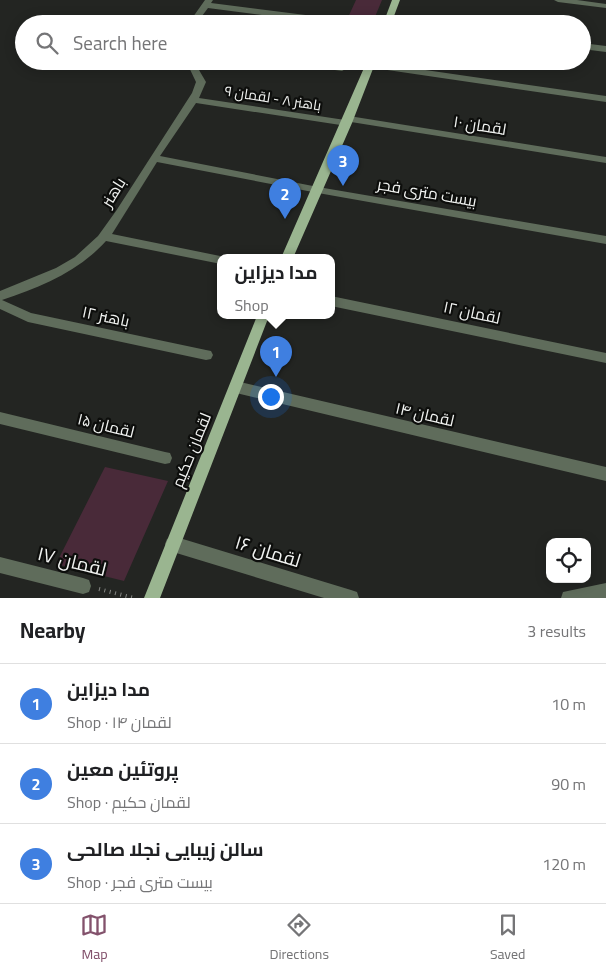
<!DOCTYPE html>
<meta charset="utf-8">
<style>
body{margin:0;font-family:Georgia,Cairo,serif;background:#f6f6f6;color:#202124}
.controls{position:absolute;right:15px;bottom:15px;display:grid;overflow:hidden;border-radius:10px;box-shadow:0 2px 12px #0003}
.controls button{width:45px;height:45px;display:grid;place-items:center;padding:0;border:0;border-bottom:1px solid #e0e0e0;background:#fff;color:#202124;font:25px sans-serif}
.you{position:absolute;left:270px;top:396px;width:18px;height:18px;margin:-12px;border:4px solid #fff;border-radius:50%;background:#1a73e8;box-shadow:0 0 0 8px #1a73e833}
.badge{display:grid;place-items:center;width:32px;height:32px;border-radius:50%;background:#83526c;color:#fff;font-size:16px;font-weight:700}
.pin{position:absolute;translate:-50% -41px;filter:drop-shadow(0 1px 2px #0008)}
.pin::after{content:'';position:absolute;top:26px;width:18px;height:15px;background:inherit;clip-path:polygon(0 0,100% 0,50% 100%)}
.popup{position:absolute;left:217px;top:254px;width:118px;height:65px;box-sizing:border-box;display:grid;place-content:center;border-radius:10px;background:#fff;filter:drop-shadow(0 1px 4px #0005);font-size:16px;white-space:nowrap;color:#757577}
.popup b{font-size:19px;color:#202124}
.popup::after{content:'';position:absolute;left:50%;top:100%;margin-left:-10px;border:10px solid transparent;border-top-color:#fff}
.list{margin:0;padding:0;list-style:none}
h2{display:flex;justify-content:space-between;align-items:center;height:65px;margin:0;padding:0 20px;font-size:21px}
h2 small{font-size:16px;font-weight:400;color:#757577}
.list li{display:grid;grid-template-columns:32px 1fr auto;gap:15px;align-items:center;box-sizing:border-box;height:80px;padding:0 20px;border-top:1px solid #e0e0e0}
.list b{display:block;font-size:19px;white-space:nowrap}
.list p{margin:0;font-size:16px;white-space:nowrap;color:#757577}
.list em{font-size:16px;font-style:normal;color:#757577}
.icon{flex:none;width:28px;height:28px;fill:none;stroke:currentColor;stroke-width:2;stroke-linecap:round;stroke-linejoin:round}
.map{position:relative;flex:none;width:606px;height:598px;overflow:hidden}
.search{position:absolute;background:#fff;box-shadow:0 2px 12px #0003;left:15px;right:15px;top:15px;height:55px;display:flex;align-items:center;gap:12px;box-sizing:border-box;padding:0 18px;border-radius:28px;color:#757577;font-size:19px}
.sheet{height:305px;background:#fff}
nav{display:flex;justify-content:space-around;align-items:center;box-sizing:border-box;height:70px;border-top:1px solid #e0e0e0;background:#fff;font-size:14px;color:#757577}
nav a{display:grid;justify-items:center;gap:2px}
nav .on{color:#83526c}
.map>svg:first-child{display:block}
.green{fill:#492a39}
.lines{fill:none;stroke-linecap:round;stroke-linejoin:round}
.path{stroke:#858784;stroke-width:4;stroke-dasharray:1 4.5;stroke-linecap:butt}
.minor{fill:#5f6c5b;fill-rule:evenodd}
.major{fill:#9ab590;fill-rule:evenodd}
.labels{text-anchor:middle;dominant-baseline:central;stroke-width:4.5;stroke-linejoin:round;paint-order:stroke}
.far-street-label{font-size:14px;fill:#f1f3f1;stroke:#0d0e0c}
.street-label{font-size:16px;fill:#f1f3f1;stroke:#0d0e0c}
.near-street-label{font-size:19px;fill:#f1f3f1;stroke:#0d0e0c}
</style>
<div class="map">
<svg width="606" height="598" viewBox="0 0 606 598">
<rect width="100%" height="100%" fill="#232522"/>
<!-- green -->
<path class="green" d="M356 0H382L372 24H345Z
M105 467 168 481 124 581 56 564Z"/>
<g class="lines">
<!-- path -->
<path class="path" d="M99 589 134 598"/>
<!-- minor -->
<path class="minor" d="M205 0H213L211 3 353 21 357 24H332L208 8 196 24H188Z
M554 0H577L606 4V8L558 2Z
M389 17 417 21 421 24 386 22 385 20Z
M582 43 606 46V52L582 49Z
M186 61H195L197 65 227 61 216 68 199 70 206 82 199 98 345 120 349 116 606 157V163L351 122 347 126 196 103 160 156 318 187 606 236V244L318 193 157 162 112 234 225 257 221 258V264L106 241C78 272 41 287 2 300L31 313 206 350 211 351 213 355 211 359 206 360 28 322 0 309V291L56 268 75 257 98 236 116 211 192 93 196 82Z
M289 61C303 61 335 60 347 68L342 71 293 64Z
M370 62 606 96V102L367 67V63Z
M331 296 606 353V363L331 306Z
M236 381 606 467V481L236 393 231 391 229 387 231 383Z
M0 412 165 452 170 453 172 458 170 463 165 464 0 424Z
M173 536 351 590 357 592 359 598H324L173 552 167 549 165 544 167 539Z
M0 557 83 578 89 580 91 586 89 592 83 594 0 573Z
M606 583V598H561L563 592Z"/>
<!-- major -->
<path class="major" d="M392 0H400L391 24H383Z
M367 61H376L352 123 293 258H281Z
M257 316H269L160 598H144Z"/>
</g>
<g class="labels">
<!-- far-street labels -->
<g class="far-street-label">
<text transform="translate(273 98) rotate(9)">باهنر ۸ - لقمان ۹</text>
</g>
<!-- street labels -->
<g class="street-label">
<text transform="translate(480 125) rotate(9)">لقمان ۱۰</text>
<text transform="translate(113 192) rotate(-58)">باهنر</text>
<text transform="translate(427 192) rotate(10)">بیست متری فجر</text>
<text transform="translate(472 312) rotate(12)">لقمان ۱۲</text>
<text transform="translate(106 316) rotate(12)">باهنر ۱۲</text>
<text transform="translate(425 414) rotate(13)">لقمان ۱۴</text>
<text transform="translate(106 425) rotate(14)">لقمان ۱۵</text>
<text transform="translate(191 450) rotate(-68)">لقمان حکیم</text>
</g>
<!-- near-street labels -->
<g class="near-street-label">
<text transform="translate(268 551) rotate(17)">لقمان ۱۶</text>
<text transform="translate(72 561) rotate(14)">لقمان ۱۷</text>
</g>
</g>
</svg>
<div class="controls">
<button><svg class="icon" aria-label="locate" viewBox="0 0 24 24"><circle cx="12" cy="12" r="6"/><path d="M12 2v4M12 18v4M2 12h4M18 12h4"/></svg></button>
</div>
<div class="you"></div>
<div class="pin badge" style="left:276px;top:377px;background:#3f7fe0">1</div>
<div class="popup"><b>مدا دیزاین</b>Shop</div>
<div class="pin badge" style="left:285px;top:219px;background:#3f7fe0">2</div>
<div class="pin badge" style="left:343px;top:186px;background:#3f7fe0">3</div>
<div class="search"><svg class="icon" aria-label="search" viewBox="0 0 24 24"><circle cx="10" cy="10" r="6"/><path d="M15 15l6 6"/></svg>Search here</div>
</div>
<section class="sheet">
<h2>Nearby<small>3 results</small></h2>
<ul class="list">
<li><span class="badge" style="background:#3f7fe0">1</span><div><b>مدا دیزاین</b><p>Shop · لقمان ۱۴</p></div><em>10 m</em></li>
<li><span class="badge" style="background:#3f7fe0">2</span><div><b>پروتئین معین</b><p>Shop · لقمان حکیم</p></div><em>90 m</em></li>
<li><span class="badge" style="background:#3f7fe0">3</span><div><b>سالن زیبایی نجلا صالحی</b><p>Shop · بیست متری فجر</p></div><em>120 m</em></li>
</ul>
</section>
<nav>
<a class="on"><svg class="icon" aria-label="map" viewBox="0 0 24 24"><path d="M3 6l6-2 6 2 6-2v14l-6 2-6-2-6 2zM9 4v14M15 6v14"/></svg>Map</a>
<a><svg class="icon" aria-label="directions" viewBox="0 0 24 24"><path d="M12 3l9 9-9 9-9-9zM9 14v-3h6M13 9l2 2-2 2"/></svg>Directions</a>
<a><svg class="icon" aria-label="saved" viewBox="0 0 24 24"><path d="M7 4h10v16l-5-4-5 4z"/></svg>Saved</a>
</nav>
